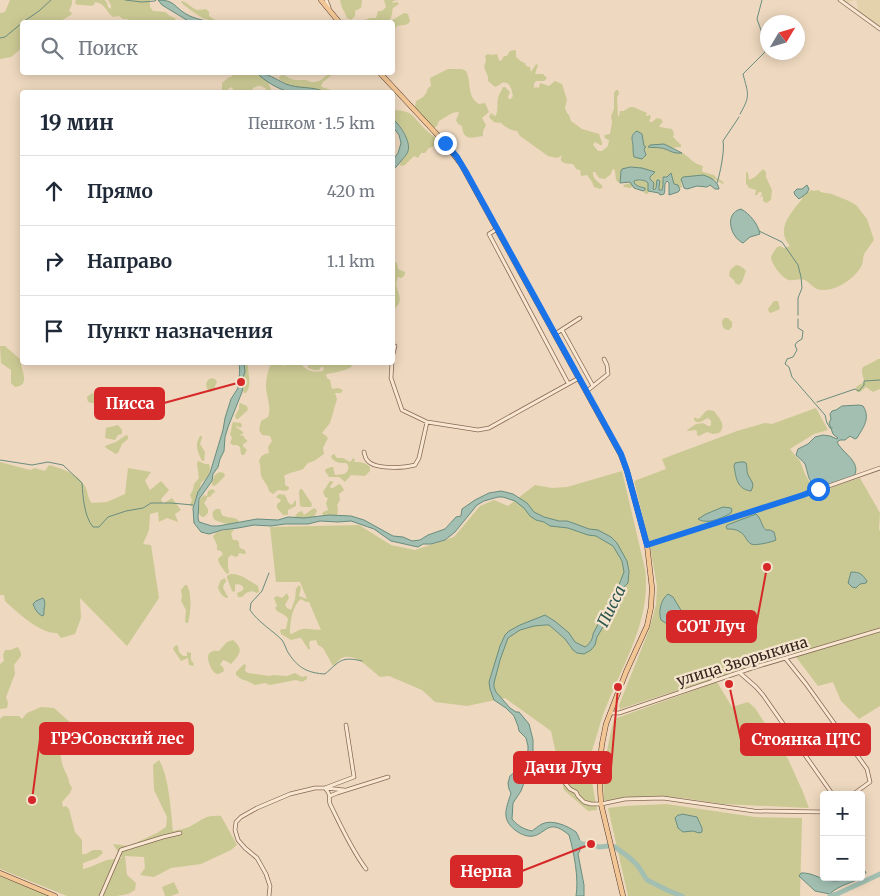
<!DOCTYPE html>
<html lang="ru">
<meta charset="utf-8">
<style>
body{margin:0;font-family:Merriweather,serif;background:#f6f6f7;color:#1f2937}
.controls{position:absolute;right:15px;bottom:15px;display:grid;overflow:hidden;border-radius:5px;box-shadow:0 2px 12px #0003}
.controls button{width:45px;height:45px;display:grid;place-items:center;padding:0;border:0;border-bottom:1px solid #e0e1e3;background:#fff;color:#1f2937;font:25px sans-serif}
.compass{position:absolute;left:760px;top:15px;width:45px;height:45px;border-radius:50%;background:#fff;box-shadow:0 2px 12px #0003;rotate:52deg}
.stop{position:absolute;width:15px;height:15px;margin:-11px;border:4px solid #1a73e8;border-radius:50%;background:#fff}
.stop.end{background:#1a73e8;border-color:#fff;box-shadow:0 1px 5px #0008}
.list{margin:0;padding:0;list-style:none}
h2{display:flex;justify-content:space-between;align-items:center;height:65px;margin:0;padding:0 20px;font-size:21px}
h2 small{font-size:16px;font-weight:400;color:#747a83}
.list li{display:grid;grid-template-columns:32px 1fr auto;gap:15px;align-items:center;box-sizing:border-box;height:70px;padding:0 20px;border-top:1px solid #e0e1e3}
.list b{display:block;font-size:19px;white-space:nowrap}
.list em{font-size:16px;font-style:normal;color:#747a83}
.icon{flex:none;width:28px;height:28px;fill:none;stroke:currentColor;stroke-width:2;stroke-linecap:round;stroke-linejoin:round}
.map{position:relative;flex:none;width:880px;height:896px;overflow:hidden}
.search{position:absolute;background:#fff;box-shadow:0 2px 12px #0003;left:20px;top:20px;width:375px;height:55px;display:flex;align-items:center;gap:12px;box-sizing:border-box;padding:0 18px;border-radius:5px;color:#747a83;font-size:19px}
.panel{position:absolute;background:#fff;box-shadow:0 2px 12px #0003;left:20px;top:90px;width:375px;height:275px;border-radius:5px}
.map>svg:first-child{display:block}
.farmland{fill:#e3d2ac}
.green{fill:#cbc993;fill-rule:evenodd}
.water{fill:#a2bfb2;stroke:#698d7e}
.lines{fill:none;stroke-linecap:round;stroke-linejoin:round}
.stream{stroke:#698d7e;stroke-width:1}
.river{stroke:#a2bfb2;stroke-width:5}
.minor-casing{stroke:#866957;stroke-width:4.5}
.major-casing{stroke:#53382c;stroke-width:5.5}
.minor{stroke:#f9e7d1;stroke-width:3}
.major{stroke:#f2c695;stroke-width:4.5}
.route{stroke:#1a73e8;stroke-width:6}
.labels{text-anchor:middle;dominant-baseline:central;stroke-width:4.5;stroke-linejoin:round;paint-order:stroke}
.street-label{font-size:15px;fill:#35241c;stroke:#f5e4ce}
.water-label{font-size:16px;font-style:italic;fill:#2b554c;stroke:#f5e4ce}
.leader{fill:none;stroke:#d62828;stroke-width:2}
.callout-dot{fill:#d62828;stroke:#f5e4ce;stroke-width:2}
.callout{fill:#d62828;stroke:#d62828;stroke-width:2}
.callout-label{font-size:16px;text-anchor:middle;font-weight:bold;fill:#fff}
</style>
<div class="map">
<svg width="880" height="896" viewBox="0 0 880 896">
<rect width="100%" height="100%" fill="#eed8bf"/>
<!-- farmland -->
<path class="farmland" d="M842 0H880V27L858 11 857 2 855 0 846 3Z"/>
<!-- green -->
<path class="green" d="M10 0H72V4L69 11 72 13 71 15 59 22H22V48L11 57 0 59V13L5 12Z
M76 0H105L107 3 108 7 111 9V5L108 0H150V7L153 11 165 12 170 16 175 18 176 22H134L127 19H123L119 16 113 17C106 12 105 3 95 2L94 5C89 7 84 4 77 5L75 3Z
M340 0H362C361 9 363 7 355 11V16L351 20 355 22H349L351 20 347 18 345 13 342 8Z
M384 0H398L393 1 392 3 397 2 399 4 393 8 391 18 388 22H359L370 18H376L378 11H382L386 7Z
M182 1C187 2 194 10 198 10 201 10 203 9 206 9L209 12V16L215 20 213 21C211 20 208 20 205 19 200 17 184 6 181 2Z
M404 13 408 14 410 21C407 27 402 24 397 26L393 32 392 22H389Z
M514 50 516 51V57L522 62 525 63 526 66 530 67 531 72 536 64 538 65 535 74H543L547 78 544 81H536L534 84V88L536 87 539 88 540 83 549 86 555 81 562 84 567 100 565 108 567 113 569 115 571 121 582 129 599 134 602 143V145H600L595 142 593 145 598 151H602L608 146 609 140 606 139 604 136 605 135 610 134 612 122 611 116 614 109V93L616 90H618L619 94 617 97 618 116H619L620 111H624C633 103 635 109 645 112L647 113 646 116 650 115 651 117 649 121 650 122H652L657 118 661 119 663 122 659 126 660 127 672 129 674 133 673 137 681 145V147L671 148 663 145C669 148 677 150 683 153 691 159 694 164 703 166L702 170 703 172 714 175C717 180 721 179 724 183L723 184 714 179 682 180 681 183 682 187 680 188 678 185 672 184V174H670L667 179 664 177 662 178 664 184 661 191H659L658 187 660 182 659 180 657 189 654 191 653 189 654 184 650 178 655 172 632 167 622 169 620 182 619 183 616 180 615 171 614 169 612 170 611 174 605 179 599 178 595 172H593C592 180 600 182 603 187L600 189 594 187 592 182 587 175 581 176 580 170 576 169 574 165C569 162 568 166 561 161V157L563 155 557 158 548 156 520 136 517 131C510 130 505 127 500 122L499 123 494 122 489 117 491 113 495 116 496 115C499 108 496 102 499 95 500 92 502 90 503 87H505L510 92 508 97 509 99H511L513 96C512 91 510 80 502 83 500 84 498 86 495 87L488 81V77L484 67 486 60 485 56 488 54 491 55 497 54 499 60 501 61 504 56H507L510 51ZM633 133 642 134 646 155 643 158 640 159C635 150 629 143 633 133Z
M448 69H462L466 71C472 82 466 96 479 104L485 103 489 112 482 118 486 125 483 131V136C472 138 463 141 462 126L458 124 456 120 459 113 458 112C452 112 446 117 439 121L437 126 434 128 417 110 415 107 416 101C422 98 426 96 428 88L431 86 430 78Z
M233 73H257L259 76 260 75 268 82 272 92H266V89C260 85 260 85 253 88L252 92H233L234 90 231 87 229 88 227 91H223L222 90V83L229 77H231Z
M329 73H334L323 82 321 86 322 87C328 89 334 91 340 92 323 92 292 91 279 79V77L282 75C285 75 287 77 289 78 294 81 300 80 305 80 307 80 310 82 312 82 319 83 325 77 329 73Z
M393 110C412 111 411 114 423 127 427 131 433 136 438 140V142L437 145 429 148 425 153H421L418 158 414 156 406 164 402 166 400 165 402 157 408 146C405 135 403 125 393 120Z
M763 169 766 172V177L772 190 771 200 766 203 763 201V196L760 197 762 194 761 192H759L757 195H755L756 190 749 188 746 183V172L748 173 749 180 755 177Z
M635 180 645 181 648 183 649 190 648 194 644 193V192L645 190 641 189 635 185 630 188 624 187 623 185 631 183Z
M811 190 814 191 819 190 820 192 832 194 849 201 856 205 867 219 874 240C873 241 865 253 864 254 863 258 863 262 862 265 855 279 833 294 817 289 812 287 809 282 805 280 799 278 795 281 789 280 783 279 771 264 771 257 772 254 775 250 777 247L780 246 784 248 790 246C775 229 791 213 802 199V197Z
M393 261 397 263 398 269 405 272C405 275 404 277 401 278L398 277C391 290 409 298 393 310Z
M736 265C739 265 744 268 746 271L742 282 739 285 735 283 734 280 729 276 730 270Z
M774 301H778L780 309 771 313 769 312 768 309Z
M724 318H728L732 322V327L729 330C723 330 722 326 722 321Z
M0 346H5L20 359C20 368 32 386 15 387L11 383V370L1 363Z
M878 359H880V389L873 392 866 387 860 392H857L856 387 864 382C864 376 860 372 863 367L875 361Z
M244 363H248C247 373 253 384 246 393H244L243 390 245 383 243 377 245 371Z
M271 363H281L283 366 285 365 284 363H301C305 371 315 373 323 371L324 368 323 367H321L319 370C316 371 311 369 308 368V363H353C353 364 352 365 351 367 348 370 330 374 326 374L327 378 330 380 332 389 338 388 343 390 341 393H335L337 399 330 423 322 433 325 435 328 438 323 448 324 454 314 461 308 463 303 469C297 472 289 472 284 476L285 480V485L289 487V489L286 491 278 490 273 494 269 491C267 482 262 481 261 475 260 469 261 466 259 461 261 455 264 454 269 453L268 447 272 441 270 436 262 435 259 430 261 421 268 417C272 407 266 396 266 386 266 378 268 370 271 363Z
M211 378 215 379 217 382 215 386V390L210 392C206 389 205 384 208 380Z
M92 393 97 396 100 401 99 405 88 402 87 397Z
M240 403 247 406 248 410 238 419H236L235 416 239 409V405Z
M816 408 828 430 814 434 790 449 800 461 805 474 815 492 860 478 880 513 879 529 880 531V706L859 719 841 701 833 682 818 686 793 653 620 709 619 705 649 630 656 605 657 586 650 547 634 481 666 469 662 459 737 431 765 423 772 424Z
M708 410 714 411C719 418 727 425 719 433L713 434 707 432 699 436 697 435V432L696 430 688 431 687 430 696 424 703 423 708 426H710L711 425V421L708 418C703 420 699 425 694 420V419L695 417 697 419 700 418 705 412Z
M233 422 241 423 242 426 240 428 237 426 236 427 243 432V434H241L240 435 244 436V438L247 440V442L243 444V446L247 450 244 455H242L241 454 240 447 237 445H233L230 443 232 438 230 434C232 430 231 426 233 422Z
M118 425 122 430V434L118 435 115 440 105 438 106 428Z
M126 435 128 436V439L122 444 118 453 116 454 106 448 105 446 116 442Z
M200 436H202V438L200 444 205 452 204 461H202C198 452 194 446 200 436Z
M334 454 337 458H343L350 462 351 461 353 458 355 459 354 462C360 462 365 462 370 467V471L365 476 351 475 345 482 339 477H329L325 471 326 469 331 467H333L335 475 344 474C349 472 350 466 346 463 339 463 335 463 331 457L332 455Z
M198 461 205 464H209C212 472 207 478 201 483L200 488 192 507 190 505 192 500 190 495 193 490 194 484 199 478 197 464Z
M0 462 30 470 35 468 45 471 49 465C63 469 79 474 86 488 88 494 88 499 92 503L107 502 125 494 128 468 151 472 145 481 150 490 161 481 169 490 161 499 163 504 172 498 181 510 175 514 178 522 167 518 159 522 158 512 150 514 149 530 143 544 151 545 159 598 127 646 80 598 81 618 75 634 61 638 57 633C40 634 17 612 5 601L4 595H0Z
M622 471 645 569C653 627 613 677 598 731 596 739 592 748 591 757 590 775 594 792 597 810L588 811 564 790 551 731 505 698 467 706 435 702 422 690 389 676 380 677C371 670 355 652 342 658 339 659 336 664 333 666L323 648 318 645 316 640 310 641 309 643 310 649 309 650 301 638H299L291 640 281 634 280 630 282 629H286L288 619C285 613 278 614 275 608L277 606 274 598 277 596 282 598 287 593 289 598 285 605 287 608 291 610 295 599 296 589 298 586 299 585 301 588 299 596 307 599 300 582H276L270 527 359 525 391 545 415 550 454 537 480 506 494 500 508 506 535 485 552 488 567 487ZM301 599 306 602H309L321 630C316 630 307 628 303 629 299 629 295 633 291 634L290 633C290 622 292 606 301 599Z
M220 472 224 473 225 476 216 485 213 486 212 484C213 479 214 474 220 472Z
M330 481H332L333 483 330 486 331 488H333L339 484 341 485 344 490 339 494 340 500 337 505 338 509 337 516 327 517 322 514 323 512 328 510 326 503 328 498 325 497 323 492Z
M212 489 215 491V492L212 494 210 497H207V499L204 503 208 509V513L204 517H202L198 513 200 499 204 495 207 496 208 491Z
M300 489H302L312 504 311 507H303L300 506 299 492Z
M279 494 285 495 288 502 291 505 293 504 295 500 296 501V506L288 510V514L287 515H283L277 508V504L280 502 281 500 276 497Z
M314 508 316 509 317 511 314 517 297 520 295 517C296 514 298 512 302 511L304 515Z
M216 509H220L222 515C229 519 233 516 238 520L239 521C231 527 223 523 215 520 212 517 211 511 216 509Z
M233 529 234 530 231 533 233 540H237L239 542C239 547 239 548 245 550L246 554H244L239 553 238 556 236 557 231 555 228 558C228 561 228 563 228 566 228 569 229 570 229 573L227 574C225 572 217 562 218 559 219 557 222 556 223 554L221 551 217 550V545L213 536 217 532Z
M230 574C241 573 249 581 258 586L259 592 257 593 252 591 246 593 242 597H238L237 593 242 591 244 588 241 585 237 584 235 585V591L234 592 232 591 227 578V576Z
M225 578 226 582 224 584 223 588 228 597V598C223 598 219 592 218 587L221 580Z
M185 585H187C192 593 191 613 188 623H186L185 621 186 610 181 601 182 597 181 590Z
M233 640C245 650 239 655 231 664L226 661 223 660 220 665 223 667 224 671 219 674C218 674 216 674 215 673 211 670 204 655 211 652 214 650 217 651 219 651L227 642Z
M177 645 178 646 179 652 183 656H187V652L191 653V660L194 664 193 666 189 665 188 658 181 661 173 649 175 646Z
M18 647 21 653V656L14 665 15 674 6 697 8 703 7 708 0 709V664L4 661 3 655 5 650H10Z
M244 664 246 665 245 671 248 673 270 676 272 675 287 676 295 673 302 677 306 676 307 677V679L302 682 296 680 270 685 265 683 255 685 247 681 241 679 236 675V672Z
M717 682 732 707 748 702 755 708 788 759 803 792 809 808 722 804 683 798 657 797 609 802 604 800C602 772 607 747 614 719Z
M41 707 54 708 80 731 86 734 95 744 92 750H83L79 747 72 738 63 733C58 742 60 759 64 769 66 774 69 777 69 783L72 788 70 793 62 802 63 807 66 806 69 809 75 832 82 840V854H86L93 850H101L103 853 97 858 83 863V869L90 867 107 860 122 858 113 844 129 846 157 833 166 827 167 817 154 790 153 765 159 760C169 776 171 812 173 831 178 830 184 829 189 827 203 820 204 815 221 816L237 845 231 850 201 864 171 868 154 877 140 875 145 868 144 857 125 856 127 875 136 883 135 890 128 894 117 896H67L0 869V719L3 716H19L22 719 27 713Z
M666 804 755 817 802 818 800 896H628L608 808 624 806Z
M0 876 51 896H0Z
M174 882 179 893 171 896H165L162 887Z"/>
<!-- water -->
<path class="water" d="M158 0C175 0 174 7 186 14 195 19 205 21 214 22H190L162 5Z
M257 73C266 72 277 80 286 84 298 89 313 86 325 92 314 93 302 93 292 92 282 92 263 80 257 73Z
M393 119C400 125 411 141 408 151 407 155 403 158 401 161 398 165 396 167 393 170V160L398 153 401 143 399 135 393 127Z
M637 131 642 134 644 146 646 147 644 149 646 155 642 159 634 157C633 153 633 150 633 145 632 139 630 135 637 131Z
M664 144 682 153C671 154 669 149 661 148 656 147 652 148 648 147L650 145Z
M630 167 642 168 655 172 650 177V179L654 183 653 189 654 190 656 188 657 180H659L660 181 659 187V190H662L663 185V177H667L671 173 674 184 678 185 680 190 678 192 669 195V183L667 181C663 185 666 189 664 194L660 195 659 193 648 191V183C646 180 638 179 634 181 634 186 641 187 645 188V190L643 191 634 188 630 182 620 183 621 171 622 169Z
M703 175C710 177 718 181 719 189H715L710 185 707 187 697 186 687 189 684 188 681 179 683 177Z
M807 185 809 189 807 193 799 199 795 195 794 192 797 189H802Z
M741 209C750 214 758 224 760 234L750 237 743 243C730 237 724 213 741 209Z
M239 363H244L245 372 243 378 244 382 242 392 228 427 225 437 224 451 220 459 218 467 213 474 212 481 199 499 198 518 199 522 212 526H218L257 519 278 520 288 517 304 518 329 515 351 516 364 520 393 536 403 537 412 541 420 540 428 535 445 529 456 517 461 516 462 509 475 500 489 493 501 491 513 494 527 503 534 512 544 517 559 521H567L573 523 589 529 598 530 611 537 617 543 627 561 629 571 628 583 624 587 612 611 606 619 603 627 597 637 595 645 591 650 584 654 577 653 573 650 565 639 556 631 549 625H545L534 626 520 630 508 638 500 660 494 683V687L496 692 510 708 516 712H519L529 724 533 740V751L529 761 530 766 529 773 525 776V780L521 791 513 803 512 819C518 826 523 829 532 831 535 829 538 826 542 824 552 819 568 826 576 832 580 839 583 847 578 854L584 885V896H576C579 879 574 852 569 835 564 831 558 826 551 827 544 829 540 835 533 836 523 838 507 827 506 816 505 809 509 800 511 793L509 789 508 783 510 776 517 770 522 764 528 750V746L526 738 519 731 518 726 514 716 506 708 494 700 490 689 489 682 500 646 505 635 509 631 520 625 545 615 556 622 569 633 575 642 585 647C589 645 593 639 593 634L609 603 615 595 624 572 622 561 613 546 596 536 588 535 568 528 550 526 544 522 536 520 530 516 524 508 515 501 503 497H498L484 501 477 505 455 532 445 540 431 544H423L418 547 391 541 374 529 351 521 338 522 320 521 308 524H285L271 526 254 525 238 528 222 530 209 534 201 532 194 523 193 508 198 492 210 473 223 430 225 418 231 399 238 388 237 383C240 378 240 369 239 363Z
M859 405 863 406C871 418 863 428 857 438L855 439 850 436 845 440H840L837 442C842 453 862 462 854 476L820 487C807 483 809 475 805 464 803 461 799 458 796 455L798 449 808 444 815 437 823 435 830 436 837 439 838 438 833 434 829 423 831 419 830 414 832 411 836 410 842 406Z
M740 462H744L746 463C747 466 747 469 747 472 749 480 756 482 751 491 737 489 736 478 734 466L735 463Z
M723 507 731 508 732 510 731 513C722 518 707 525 698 519L706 514Z
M756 514C762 519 761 526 766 530H770L774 532 776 540C772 542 756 546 751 544 746 541 745 534 740 532 736 529 731 529 727 529L726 527 727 525Z
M851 572C860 572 862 574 867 581L866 583 860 584 856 588 852 587 848 583Z
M668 594 673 597 682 612 681 614 676 620 667 624 661 620C658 612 661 599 668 594Z
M43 598C47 603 43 609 44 614L43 616C37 614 35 609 33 604L36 601Z
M682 814 697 817 702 828V832L699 833 693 831 683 832 678 828 675 818 678 815H680Z
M861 869 866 872 863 877C853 883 838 885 830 894L815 891 799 876 801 873C813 872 824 882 837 881 841 881 844 878 848 877L846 880 848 881 858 877H861Z"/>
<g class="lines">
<!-- stream -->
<path class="stream" d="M125 0 142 2 155 1 156 0
M23 22 39 11 51 0
M0 38 5 37 22 23
M740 114C751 95 748 94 743 74L765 52 767 47 757 19 762 0
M717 183C720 174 725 150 723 141L739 117
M759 231 782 242 798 265 801 277 802 288 798 298V315
M798 319V328L803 331 802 339 797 342 795 345 797 350 793 357 787 359 785 364 789 367 792 377 825 415 827 423 830 428H832
M817 402 855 389 859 391 864 385V381L880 380
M0 460 32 465 48 462 63 465 82 483C83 497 84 516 93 527H99L108 517 126 511 143 508 151 503H171L193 505
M269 573 262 591 251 603 250 610C258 622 272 630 282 640 285 644 286 650 289 654 299 669 309 673 325 674 340 661 341 656 362 661"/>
<!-- river -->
<path class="river" d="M576 841 582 844H591L599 847 608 846
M615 847 630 858 638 866 647 880 669 891 682 896
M830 896 837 894 880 874"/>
<defs>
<path id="minor" d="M326 0 329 7
M840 0 880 29
M497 229 489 234 568 383
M562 330 593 386 587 391
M555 334 580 318
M392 358 395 346
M392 362 391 378 402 410 427 422 478 430 489 428 579 378
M593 386 608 374 607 365 604 359
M364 452C365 455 365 458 367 460 374 470 404 468 415 465L419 458 427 422
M647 545 803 495 880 468
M786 659 806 684 867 769 870 782 852 795
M740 673 756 687 763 695 833 795
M610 713H619L752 668 880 630
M565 783 570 789 576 792 578 796 584 802 591 804H601L625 799 663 798 754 811 824 812
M325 788C332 796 328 796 330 804 341 826 351 849 366 869
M326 788 344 790
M330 796 337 793 388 777
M101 896 121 850 163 837 180 833
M269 896 270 886 266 874 257 858 245 848 238 840 235 830 236 822 241 817 257 808 290 794 315 788H325L354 777 346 725"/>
<path id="major" d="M321 0 339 22
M379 72 445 143 461 164 621 455 627 471 647 545 652 588 651 607 647 626 626 672 606 724 602 744 599 769 601 804 623 896
M0 873 55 896"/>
</defs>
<!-- minor casing -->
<use href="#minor" class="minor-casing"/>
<!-- major casing -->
<use href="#major" class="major-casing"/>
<!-- minor -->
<use href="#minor" class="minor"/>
<!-- major -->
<use href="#major" class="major"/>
</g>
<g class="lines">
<!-- route -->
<path class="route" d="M445 143 457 157 466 172 621 454 627 471 647 545 803 495 818 489"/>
</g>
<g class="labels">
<!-- street labels -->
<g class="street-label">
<text transform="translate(742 661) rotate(-17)">улица Зворыкина</text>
</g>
<!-- water labels -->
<g class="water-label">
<text transform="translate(611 606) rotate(-64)">Писса</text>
</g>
</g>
<!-- callouts -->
<path class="leader" d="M241 382L164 403M767 567L756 626M32 800L40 739M729 684L741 740M618 687L611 768M591 844L522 871"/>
<g class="callout-dot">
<circle cx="241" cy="382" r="5"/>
<circle cx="767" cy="567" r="5"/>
<circle cx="32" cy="800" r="5"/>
<circle cx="729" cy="684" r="5"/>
<circle cx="618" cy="687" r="5"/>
<circle cx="591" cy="844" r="5"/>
</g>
<g class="callout">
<rect x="95" y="388" width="69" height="31" rx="5"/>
<rect x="667" y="611" width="89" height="31" rx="5"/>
<rect x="40" y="723" width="153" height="31" rx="5"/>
<rect x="741" y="724" width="129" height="31" rx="5"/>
<rect x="514" y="752" width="97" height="31" rx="5"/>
<rect x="451" y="856" width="71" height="31" rx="5"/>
</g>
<g class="callout-label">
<text x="130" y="409">Писса</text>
<text x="711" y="632">СОТ Луч</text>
<text x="117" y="744">ГРЭСовский лес</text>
<text x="806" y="745">Стоянка ЦТС</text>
<text x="563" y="773">Дачи Луч</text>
<text x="486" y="877">Нерпа</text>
</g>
</svg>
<div class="controls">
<button>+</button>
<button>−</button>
</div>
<svg class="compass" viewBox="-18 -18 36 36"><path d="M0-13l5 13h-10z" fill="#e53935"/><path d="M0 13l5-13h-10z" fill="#747a83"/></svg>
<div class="stop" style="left:818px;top:489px"></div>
<div class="stop end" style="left:445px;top:143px"></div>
<div class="search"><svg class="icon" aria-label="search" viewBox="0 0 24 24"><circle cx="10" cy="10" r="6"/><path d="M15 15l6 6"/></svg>Поиск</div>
<section class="panel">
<h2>19 мин<small>Пешком · 1.5 km</small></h2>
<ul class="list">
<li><svg class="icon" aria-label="ahead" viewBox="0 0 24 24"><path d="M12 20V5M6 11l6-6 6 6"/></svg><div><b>Прямо</b></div><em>420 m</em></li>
<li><svg class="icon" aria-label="right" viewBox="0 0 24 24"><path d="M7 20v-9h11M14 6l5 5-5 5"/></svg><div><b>Направо</b></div><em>1.1 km</em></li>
<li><svg class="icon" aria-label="arrive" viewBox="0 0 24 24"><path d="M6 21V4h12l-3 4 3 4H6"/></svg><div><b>Пункт назначения</b></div></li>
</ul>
</section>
</div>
